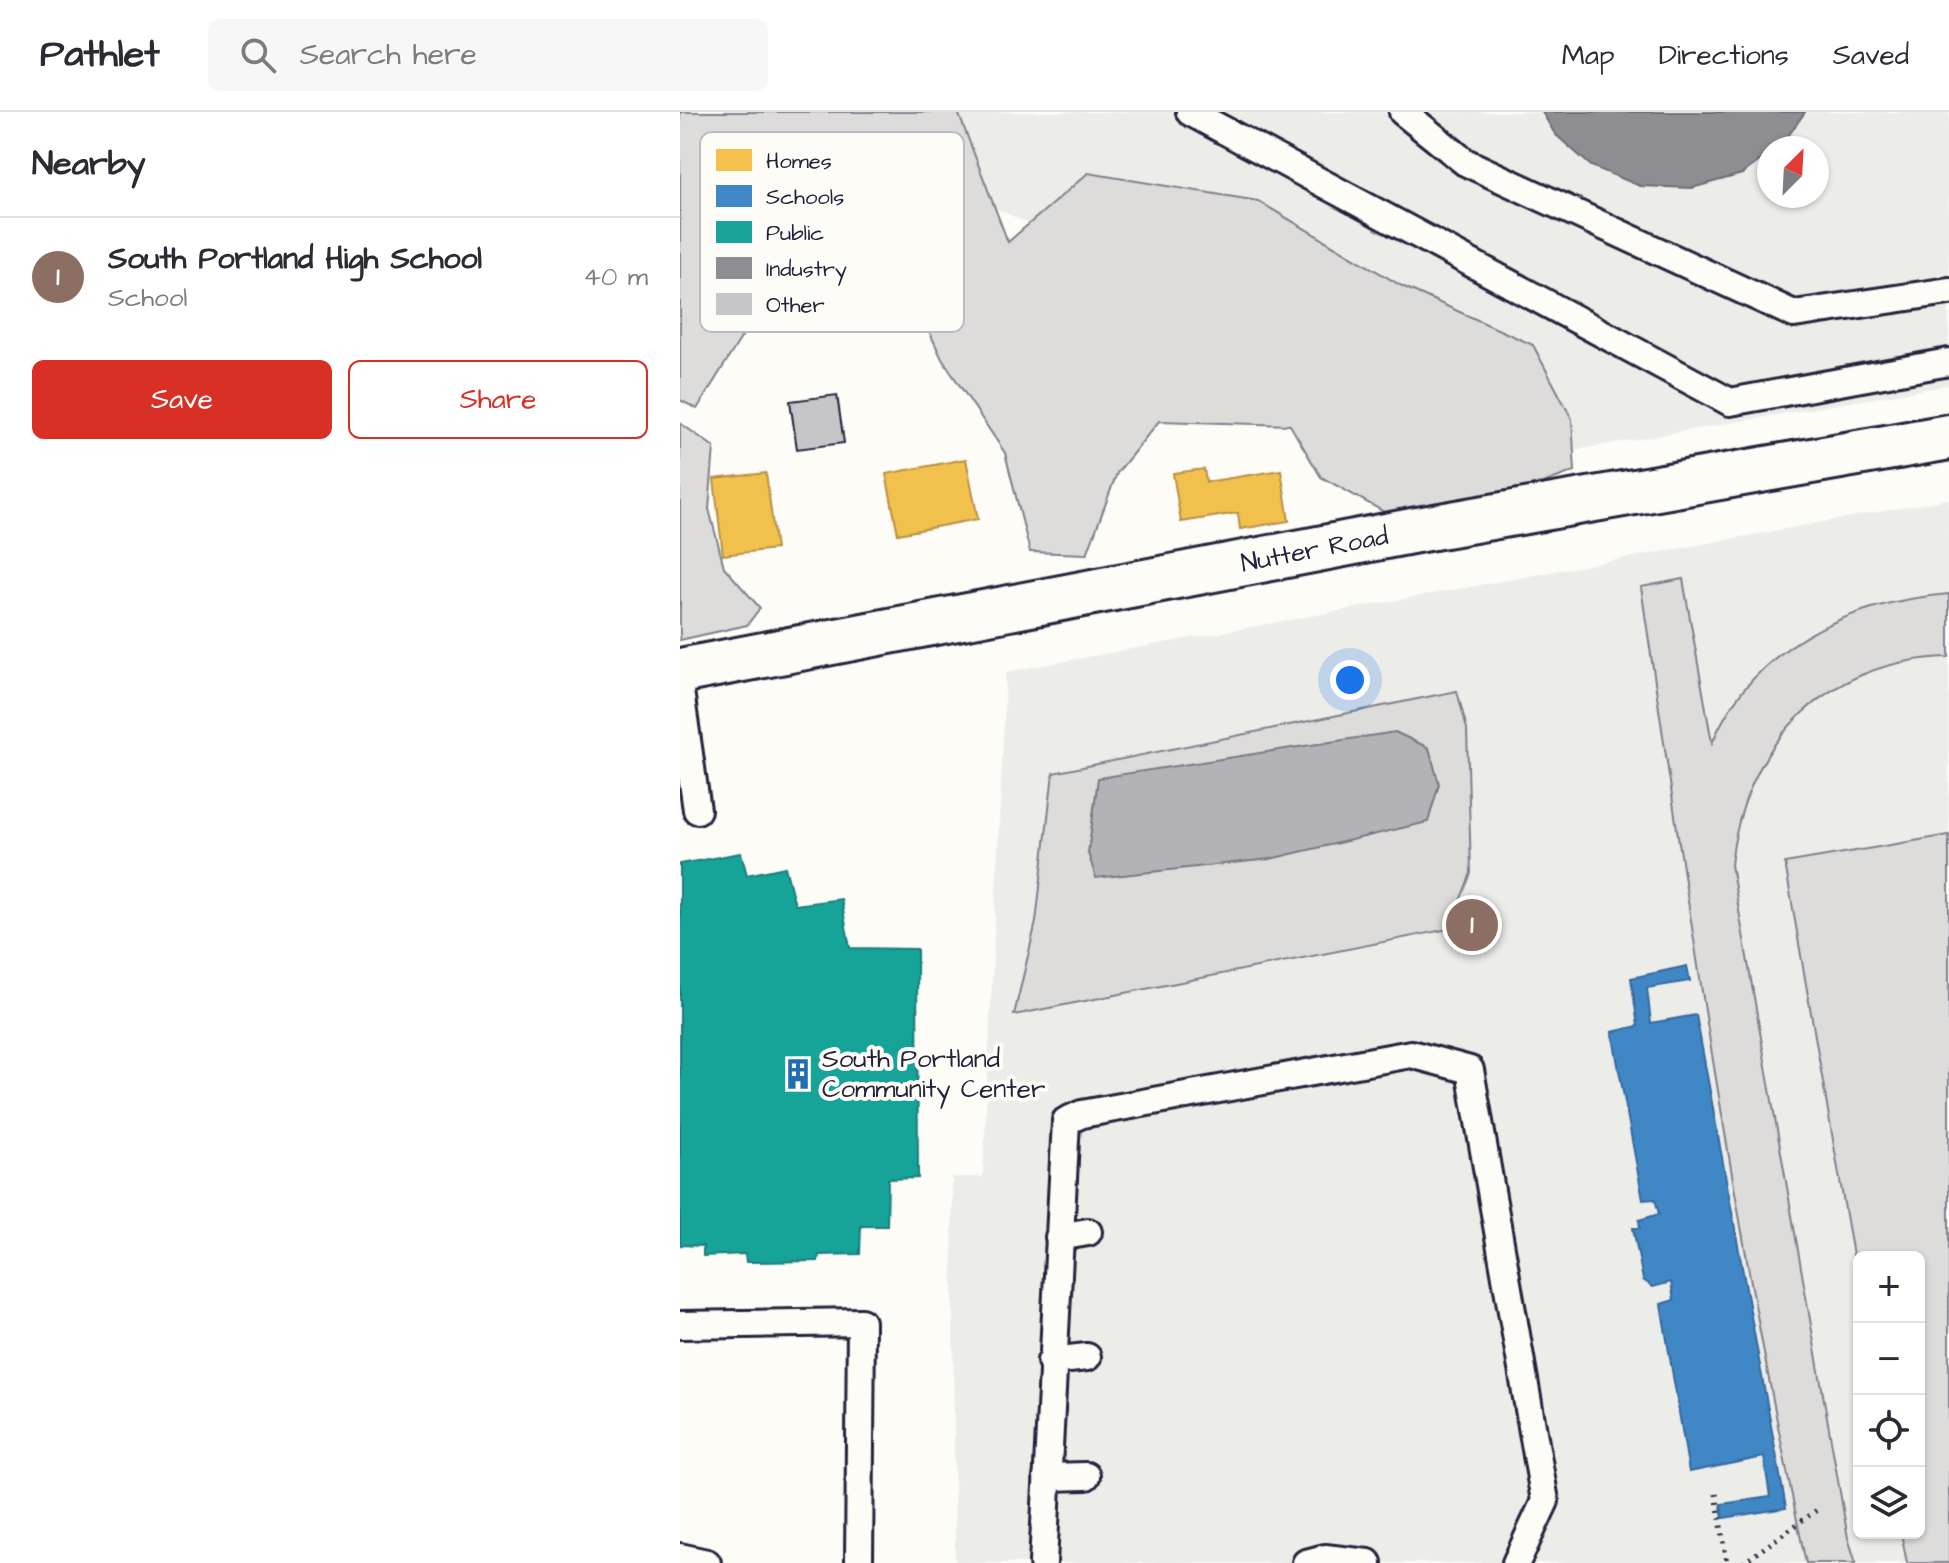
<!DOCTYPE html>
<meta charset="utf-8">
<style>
body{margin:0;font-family:"Architects Daughter",sans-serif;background:#f7f7f7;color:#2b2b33}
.controls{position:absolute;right:24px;bottom:24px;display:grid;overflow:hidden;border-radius:12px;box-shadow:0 2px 6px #0004}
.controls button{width:72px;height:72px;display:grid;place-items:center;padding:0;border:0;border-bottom:2px solid #e1e1e2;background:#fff;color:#2b2b33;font:40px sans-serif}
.compass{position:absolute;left:1077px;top:24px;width:72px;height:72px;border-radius:50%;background:#fff;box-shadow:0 2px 6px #0004;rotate:24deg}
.you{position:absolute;left:670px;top:568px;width:28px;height:28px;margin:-20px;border:6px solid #fff;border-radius:50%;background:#1a73e8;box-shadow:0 0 0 12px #1a73e833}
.badge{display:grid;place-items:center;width:52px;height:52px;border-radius:50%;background:#d93025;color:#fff;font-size:26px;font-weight:700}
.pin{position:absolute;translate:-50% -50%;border:4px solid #fff;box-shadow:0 2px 8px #0006}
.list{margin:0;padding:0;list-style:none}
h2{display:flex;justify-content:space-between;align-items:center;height:104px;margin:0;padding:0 32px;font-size:34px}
h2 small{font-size:26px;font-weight:400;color:#7c7c81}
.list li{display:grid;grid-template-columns:52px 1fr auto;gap:24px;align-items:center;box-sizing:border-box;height:120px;padding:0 32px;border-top:2px solid #e1e1e2}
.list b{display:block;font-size:30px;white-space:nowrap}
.list p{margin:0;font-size:26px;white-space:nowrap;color:#7c7c81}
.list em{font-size:26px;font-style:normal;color:#7c7c81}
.actions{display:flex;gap:16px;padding:24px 32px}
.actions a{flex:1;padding:18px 0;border:2px solid #d93025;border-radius:12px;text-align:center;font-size:28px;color:#d93025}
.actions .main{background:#d93025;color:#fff}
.icon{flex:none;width:44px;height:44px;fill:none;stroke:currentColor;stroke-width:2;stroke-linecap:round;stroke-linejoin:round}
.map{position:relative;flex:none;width:1269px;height:1451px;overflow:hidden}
header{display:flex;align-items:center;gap:48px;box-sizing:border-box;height:112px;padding:0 40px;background:#fff;border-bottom:2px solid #e1e1e2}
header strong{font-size:38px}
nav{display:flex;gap:44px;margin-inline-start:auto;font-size:28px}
.search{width:560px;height:72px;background:#f7f7f7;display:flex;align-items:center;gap:20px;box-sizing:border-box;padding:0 28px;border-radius:12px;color:#7c7c81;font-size:30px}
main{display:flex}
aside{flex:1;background:#fff}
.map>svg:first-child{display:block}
.built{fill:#ecece9;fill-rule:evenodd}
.green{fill:#dddcdb;stroke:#807f8b;stroke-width:2}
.water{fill:#b2b2b7;stroke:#787885;stroke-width:2}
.homes{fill:#f2c14e;stroke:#b49148;stroke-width:2}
.schools{fill:#3f88c5;stroke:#36699c;stroke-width:2}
.public{fill:#17a398;stroke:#1a7c7c;stroke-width:2}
.industry{fill:#8d8d92;stroke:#6d6d78;stroke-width:2}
.building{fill:#c6c6c8;stroke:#22223b;stroke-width:2}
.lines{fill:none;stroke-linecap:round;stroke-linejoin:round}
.service-casing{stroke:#22223b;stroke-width:32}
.minor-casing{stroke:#22223b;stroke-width:50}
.path{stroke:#22223b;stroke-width:5;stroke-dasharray:2 6;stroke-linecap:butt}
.service{stroke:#fdfcf7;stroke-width:26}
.minor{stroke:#fdfcf7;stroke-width:44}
.labels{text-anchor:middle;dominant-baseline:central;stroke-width:8;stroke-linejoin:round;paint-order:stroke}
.street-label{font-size:26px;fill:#22223b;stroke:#fdfcf7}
.poi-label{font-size:26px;fill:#22223b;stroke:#fdfcf7;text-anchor:start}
.key{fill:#fdfcf7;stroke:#bbbbbf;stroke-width:2}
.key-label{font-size:22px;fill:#22223b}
</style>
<header>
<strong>Pathlet</strong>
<div class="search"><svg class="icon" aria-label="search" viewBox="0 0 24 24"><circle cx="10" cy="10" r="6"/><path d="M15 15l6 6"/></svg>Search here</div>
<nav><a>Map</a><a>Directions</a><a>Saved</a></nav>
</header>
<main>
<aside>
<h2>Nearby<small></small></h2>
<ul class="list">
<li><span class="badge" style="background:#8d6e63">1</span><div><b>South Portland High School</b><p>School</p></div><em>40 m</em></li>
</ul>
<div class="actions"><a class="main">Save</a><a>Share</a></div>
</aside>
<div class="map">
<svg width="1269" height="1451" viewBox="0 0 1269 1451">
<rect width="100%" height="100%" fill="#fdfcf7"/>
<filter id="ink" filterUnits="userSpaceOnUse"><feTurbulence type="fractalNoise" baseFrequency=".0125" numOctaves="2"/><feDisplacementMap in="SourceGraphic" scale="16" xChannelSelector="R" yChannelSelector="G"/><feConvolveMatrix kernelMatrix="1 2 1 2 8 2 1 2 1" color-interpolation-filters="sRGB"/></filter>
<g filter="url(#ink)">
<!-- built -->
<path class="built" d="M0 0H1269V273L860 344 210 48ZM1089 36H1137V84H1089Z
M1269 387V1451H275L272 1065H303L326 560ZM1179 1145H1239V1421H1179Z"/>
<!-- green -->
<path class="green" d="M0 0H278L328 130 408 61 578 89 722 174 853 233 892 307 895 359 737 418 641 365 610 313 479 309 437 361 407 442 350 440 325 341 262 247 211 137 129 87 75 112 64 221 17 297 0 288Z
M0 311 34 335 29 397 44 455 80 496 67 513 0 528Z
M1003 467 1032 631C1073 534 1169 490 1269 482V545C1145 548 1064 632 1051 753L1168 1426 1176 1451H1126C1057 1128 1009 802 961 475Z
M777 579 787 617 791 761 769 817 334 903 356 810 373 661Z
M1269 723V1451H1227L1221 1421H1239V1145H1179V1178L1105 751Z"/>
<!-- water -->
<path class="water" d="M715 620 749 636 759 672 748 710 590 747 416 766 408 741 418 666Z"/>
<!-- homes -->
<path class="homes" d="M286 347 298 407 218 422 206 362Z
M524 357 526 370 601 358 609 409 560 417 558 401 501 410 493 361Z
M86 361 96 437 43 443 34 367Z"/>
<!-- schools -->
<path class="schools" d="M1007 854 1010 869 967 876 971 911 1016 903 1106 1396 1043 1406 1041 1392 1090 1385 1084 1345 1009 1360 981 1192 994 1188 991 1170 973 1175 963 1168 953 1116H960L959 1108 979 1102 975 1087 963 1088 932 920 958 914 951 866Z"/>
<!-- public -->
<path class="public" d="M61 741 67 763 105 755 115 793 161 787 170 836 237 837 238 1066 208 1067 207 1114H181L180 1142 139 1143 138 1149 66 1150 65 1142 23 1144V1134L0 1133V752Z"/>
<!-- industry -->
<path class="industry" d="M862 0H1125L1104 30 1089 36V42L1062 62 1012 76 960 74 911 54 875 22Z"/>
<!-- building -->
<path class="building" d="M157 283 164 331 117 337 110 289Z"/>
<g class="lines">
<defs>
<path id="service" d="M510 0 1050 290 1269 250
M723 0 785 50 1114 202 1269 179
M0 579 17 698
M379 1125 408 1120
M0 1213 181 1210 179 1451
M371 1249 407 1245
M367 1365 406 1364
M0 1445 27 1451
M363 1451 386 1009 402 1002 731 942 790 958 865 1389 836 1451
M626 1451 645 1446 688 1451"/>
<g id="minor">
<path id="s1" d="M0 559 737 418 1269 325"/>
</g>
</defs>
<!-- service casing -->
<use href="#service" class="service-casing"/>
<!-- minor casing -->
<use href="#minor" class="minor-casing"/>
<!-- path -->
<path class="path" d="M1036 1382 1047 1451
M1063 1451 1141 1395"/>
<!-- service -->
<use href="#service" class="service"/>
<!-- minor -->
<use href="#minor" class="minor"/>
</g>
</g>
<!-- icons -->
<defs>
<symbol id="building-bare" viewBox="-9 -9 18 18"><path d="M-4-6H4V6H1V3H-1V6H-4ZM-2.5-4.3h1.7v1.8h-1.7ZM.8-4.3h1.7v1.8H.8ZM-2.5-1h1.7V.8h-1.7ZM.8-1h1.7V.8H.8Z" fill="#1f6fb2" stroke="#fdfcf7" stroke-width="2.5" paint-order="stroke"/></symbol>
</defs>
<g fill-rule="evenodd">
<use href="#building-bare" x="96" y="940" width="44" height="44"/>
</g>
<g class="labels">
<!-- street labels -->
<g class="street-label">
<text stroke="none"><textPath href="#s1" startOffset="646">Nutter Road</textPath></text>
</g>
<!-- poi labels -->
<g class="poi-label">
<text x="142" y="947">South Portland<tspan x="142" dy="30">Community Center</tspan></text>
</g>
</g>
<!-- legend -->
<rect x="20" y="20" width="264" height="200" rx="12" class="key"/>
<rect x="36" y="37" width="36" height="22" fill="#f2c14e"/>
<rect x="36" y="73" width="36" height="22" fill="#3f88c5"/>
<rect x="36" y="109" width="36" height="22" fill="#17a398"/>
<rect x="36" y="145" width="36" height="22" fill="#8d8d92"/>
<rect x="36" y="181" width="36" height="22" fill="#c6c6c8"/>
<g class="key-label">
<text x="86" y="56">Homes</text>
<text x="86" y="92">Schools</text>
<text x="86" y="128">Public</text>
<text x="86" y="164">Industry</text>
<text x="86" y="200">Other</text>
</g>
</svg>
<div class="controls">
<button>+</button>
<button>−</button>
<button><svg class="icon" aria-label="locate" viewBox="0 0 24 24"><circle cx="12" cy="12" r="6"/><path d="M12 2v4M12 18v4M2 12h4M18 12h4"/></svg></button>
<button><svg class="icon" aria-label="layers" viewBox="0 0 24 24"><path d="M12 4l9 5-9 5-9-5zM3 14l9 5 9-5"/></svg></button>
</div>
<svg class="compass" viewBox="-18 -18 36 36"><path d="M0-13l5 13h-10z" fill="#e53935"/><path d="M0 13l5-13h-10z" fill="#7c7c81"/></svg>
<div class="you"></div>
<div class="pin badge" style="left:792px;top:813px;background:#8d6e63">1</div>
</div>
</main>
